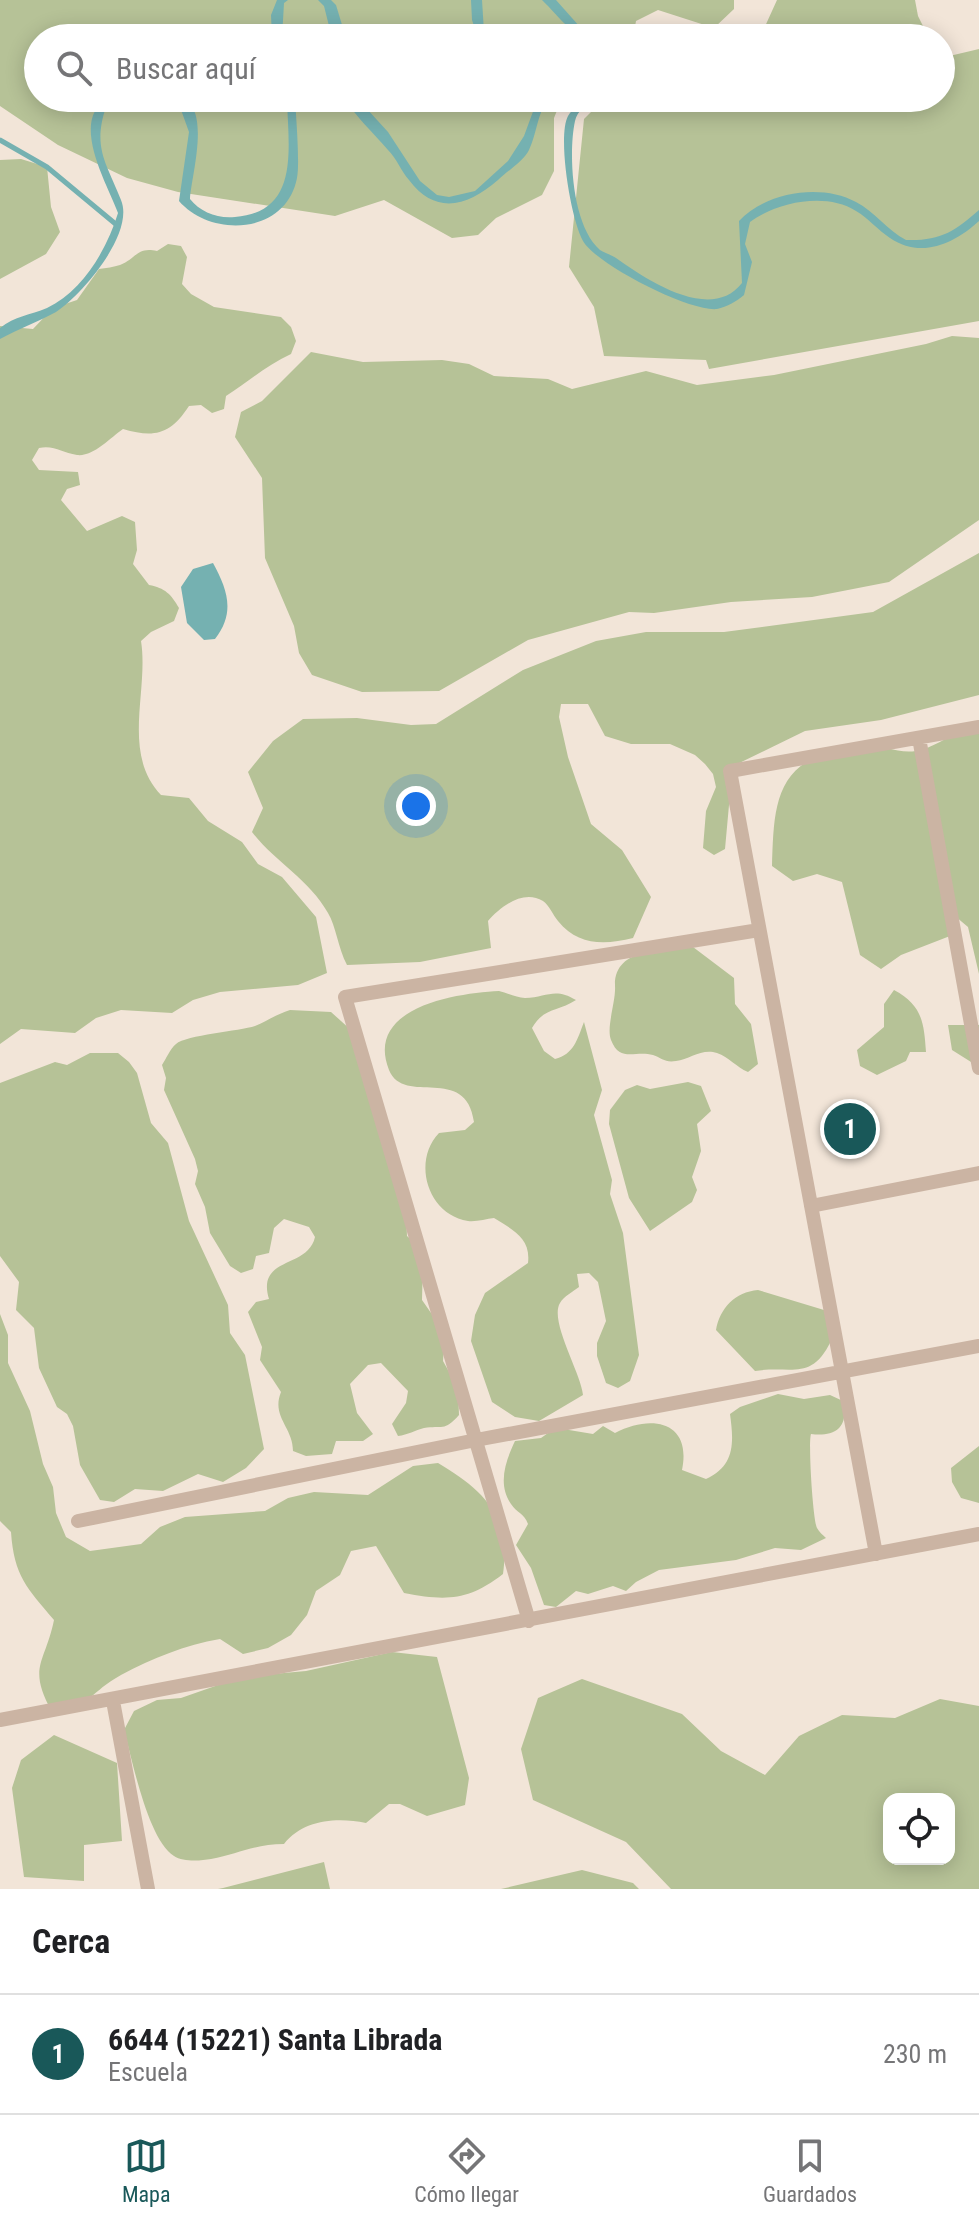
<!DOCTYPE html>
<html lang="es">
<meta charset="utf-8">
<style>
body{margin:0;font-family:"Roboto Condensed",sans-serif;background:#f2f2f2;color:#202124}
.controls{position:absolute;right:24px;bottom:24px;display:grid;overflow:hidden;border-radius:16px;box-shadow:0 4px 20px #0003}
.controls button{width:72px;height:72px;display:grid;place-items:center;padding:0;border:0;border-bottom:2px solid #e0e0e0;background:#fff;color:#202124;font:40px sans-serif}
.you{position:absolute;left:416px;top:806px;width:28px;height:28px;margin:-20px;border:6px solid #fff;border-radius:50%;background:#1a73e8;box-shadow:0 0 0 12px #1a73e833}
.badge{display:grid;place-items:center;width:52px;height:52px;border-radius:50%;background:#195859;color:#fff;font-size:26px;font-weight:700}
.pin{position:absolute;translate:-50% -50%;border:4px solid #fff;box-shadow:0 2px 8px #0006}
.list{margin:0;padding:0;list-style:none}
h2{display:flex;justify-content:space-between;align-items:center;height:104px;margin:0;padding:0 32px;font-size:34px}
h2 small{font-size:26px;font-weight:400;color:#757577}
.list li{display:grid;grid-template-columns:52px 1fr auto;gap:24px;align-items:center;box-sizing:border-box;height:120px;padding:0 32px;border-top:2px solid #e0e0e0}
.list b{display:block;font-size:30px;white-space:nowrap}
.list p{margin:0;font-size:26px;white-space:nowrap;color:#757577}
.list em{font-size:26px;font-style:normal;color:#757577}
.icon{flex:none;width:44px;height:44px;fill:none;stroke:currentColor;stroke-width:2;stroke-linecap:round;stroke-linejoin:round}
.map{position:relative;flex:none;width:979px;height:1889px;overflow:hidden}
.search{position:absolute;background:#fff;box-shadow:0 4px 20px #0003;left:24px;right:24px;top:24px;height:88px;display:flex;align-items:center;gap:20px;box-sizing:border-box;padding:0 28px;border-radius:44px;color:#757577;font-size:30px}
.sheet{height:224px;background:#fff}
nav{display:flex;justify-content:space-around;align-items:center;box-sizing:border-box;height:112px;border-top:2px solid #e0e0e0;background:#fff;font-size:22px;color:#757577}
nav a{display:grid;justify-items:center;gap:4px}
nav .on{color:#195859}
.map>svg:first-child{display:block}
.green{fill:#b6c297;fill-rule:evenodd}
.water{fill:#75b1b1}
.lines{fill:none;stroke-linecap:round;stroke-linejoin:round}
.stream{stroke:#75b1b1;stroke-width:5}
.street{stroke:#cbb4a3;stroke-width:14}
</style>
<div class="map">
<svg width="979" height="1889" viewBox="0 0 979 1889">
<rect width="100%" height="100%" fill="#f2e5d8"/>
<!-- green -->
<path class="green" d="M0 0H734V9L714 28 658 10 636 21 633 38H38V98H562L554 118V171L542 195 496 218 478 235 452 238 384 200 335 216 178 192 127 178 58 145 0 106Z
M777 0H915L918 16 929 38H755L762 33Z
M979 49V321L709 369 706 360 604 356 594 307 569 267 584 119 605 98H941V58Z
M21 159 47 167 51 207 60 232 46 254 0 279V160Z
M168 244 181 246 187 257 182 284 191 294 214 307 281 317 291 327 296 341 291 354C267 365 249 381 226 396L224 409 212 413 201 405 189 406C170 435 154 438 123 429 110 438 93 457 77 455 62 453 55 445 39 448L32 460 39 470 78 472 80 485 67 489 61 500 87 531 122 516 135 522 137 550 133 564 149 585C165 588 171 594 179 608L174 621 151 632 141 641C149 691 121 753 161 795L189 798 208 821 242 842 258 864 282 877 316 917 327 973 298 985 220 992 193 1000 172 1013 121 1010 96 1018 75 1033 21 1029 0 1044V326L33 329 53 308 77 300 99 269C106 268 114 267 120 265 136 259 137 246 157 251Z
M952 336 979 338V520L889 582 812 597 731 602 654 613 629 612 528 640 439 691 362 692 312 675 299 653 294 626 265 558 262 478 235 437 241 412 262 401 311 352 363 362 442 360 469 364 494 376 548 379 572 389 646 371 697 385 774 375 926 344Z
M979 553V695L881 720 805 731 727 769 730 794 725 849 714 855 703 848 706 811 716 787 713 774 705 764 695 755 670 744H631L605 736 588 704H561L559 717 568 757 591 824 622 850 651 897 633 938C605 945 578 946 558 921 553 915 549 905 543 901 523 889 500 907 488 921L491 948 420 962 347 965C338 948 336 926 328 913 309 879 274 861 252 832L263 808 248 772 273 741 303 719 357 718 411 725 436 724 523 670 596 641 646 632H724L873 612Z
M979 728V974L968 927 949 911 950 936 901 955 881 969 860 955 842 882 817 874 793 881 772 866C774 812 773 764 837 750 846 748 858 743 867 744 884 745 898 754 916 751 939 747 954 729 979 728Z
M693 947 734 978 735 1004 751 1024 758 1064 748 1072C736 1067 729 1057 717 1053 702 1048 690 1059 676 1061 665 1063 662 1058 653 1055 635 1050 620 1063 611 1040 606 1027 616 1002 615 986 614 946 665 951 693 947Z
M894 990C922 1005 924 1022 926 1052H910L906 1061 877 1075 860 1066 857 1050 884 1027V1004Z
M499 991C507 993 517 998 525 998 547 997 555 987 576 1000 558 1012 544 1007 532 1028L544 1051 555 1059C574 1054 577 1040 584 1022L602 1090 594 1115 612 1180 610 1194 623 1233 639 1355 630 1381 618 1388 606 1383 597 1356V1343L606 1321 598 1282 589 1273 577 1274 579 1287C574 1291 563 1297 560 1303 549 1321 581 1373 583 1395L539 1421 515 1417 492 1402 471 1341 475 1315 485 1293 528 1263C531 1238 513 1230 494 1218 486 1219 476 1222 468 1221 427 1214 412 1161 439 1133L465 1130 474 1122C466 1063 404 1107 389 1070 364 1007 457 993 499 991Z
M290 1010 331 1012 351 1030 406 1212 407 1236 417 1245 423 1259 422 1300 445 1333 443 1361 458 1388 459 1415C444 1432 442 1425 424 1428 415 1430 408 1435 398 1436L392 1424 406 1403 408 1391 381 1363 368 1365 350 1384 357 1413 373 1434 363 1441H336L332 1454 306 1456 293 1451C293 1427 271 1417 281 1392L260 1360 262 1347 248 1312 256 1302 269 1299C256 1256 308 1269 315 1237L309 1227 284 1219 274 1228 269 1253 256 1256 253 1269 241 1273 230 1266 210 1233 205 1207 195 1184 198 1171 195 1159 164 1090 166 1078 162 1065C166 1059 170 1049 176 1044 186 1035 240 1031 255 1026 267 1021 277 1014 290 1010Z
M948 1025H979V1067L952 1050Z
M90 1053H118L129 1062 137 1073 151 1123 168 1143 189 1221 228 1305 230 1333 245 1355 264 1449 246 1468 223 1482 198 1474 163 1491 135 1489 114 1502 100 1500 80 1465 73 1426 67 1414 57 1407 39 1368 34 1328 16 1310 19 1282 0 1256V1083L55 1062 67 1065Z
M688 1082 701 1086 711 1111 697 1124 701 1151 692 1177 697 1190 692 1202 650 1231 629 1198 609 1124 610 1110 625 1090 637 1085 650 1089Z
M758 1290 824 1310 831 1341C811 1382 792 1365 755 1371L716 1330C720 1308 735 1292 758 1290Z
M0 1314 8 1335V1363L30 1411 43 1464 53 1487 56 1513 66 1537 90 1551 141 1544 160 1527 185 1517 265 1511 288 1498 314 1492 368 1495 413 1466 438 1463C485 1491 511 1517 503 1574 468 1601 446 1601 404 1593L376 1546 351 1551 340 1575 316 1591 307 1615 291 1635 268 1648 243 1654 220 1639C185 1645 153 1658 121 1675 90 1692 92 1706 52 1712 27 1666 45 1664 54 1620 27 1588 14 1576 11 1532L0 1521Z
M778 1394 804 1399 830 1395 843 1401C849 1427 836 1437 811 1434 808 1443 813 1521 817 1528 819 1532 823 1535 826 1538L801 1550 775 1548 736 1560 659 1570 636 1582 626 1591 613 1586 588 1594 576 1591 556 1607 544 1605 531 1568 516 1545 528 1524C524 1513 517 1513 511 1504 497 1484 506 1460 515 1441L541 1438 551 1431 563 1429 593 1434 603 1426 615 1433C651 1414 692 1421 682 1470L706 1479C735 1466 734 1443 730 1414L740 1407Z
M979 1446V1503L961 1498 952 1482 951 1468Z
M392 1652 437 1657 469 1778 465 1805 427 1816 400 1804H389L366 1823C336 1817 303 1820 284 1844 255 1844 238 1854 211 1859 200 1861 183 1862 174 1856 148 1840 132 1759 124 1730L134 1711 157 1700 181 1698 241 1677 306 1671Z
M582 1679 682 1714 721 1751 765 1775 799 1736 842 1715 895 1718 940 1699 979 1706V1889H671L626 1842 533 1800 521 1749 538 1698ZM889 1799H949V1859H889Z
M54 1735 117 1763 122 1841 84 1845V1881L24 1877 12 1788 21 1760Z
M324 1862 330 1889H218L223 1888Z
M582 1870 633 1883 639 1889H501Z"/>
<!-- water -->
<path class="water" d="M277 0H288L284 3 282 38H272L271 15Z
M318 0H331L336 5 346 38H332L324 6Z
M471 0H482L484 32 488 38H478L472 20Z
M542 0H556L580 27 599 38C571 38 561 18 542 0Z
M110 98H122L106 107C92 148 107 164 121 200 135 233 82 295 56 312 38 322 18 329 0 339V328C15 316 30 315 47 308 83 291 107 249 118 213 108 185 67 117 110 98Z
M127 98C142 98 169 93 183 99 211 110 191 178 190 199 200 212 218 219 235 217 301 212 288 147 287 98H295C296 116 300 163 297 178 286 235 211 238 179 201L189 132 180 107C162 98 144 111 127 98Z
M345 98H357L388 132 420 181 437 195 449 197 475 191 508 161 524 136 538 98H548C537 115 537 133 529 150 524 161 507 171 498 180 468 206 436 216 409 180 401 171 397 159 388 150 374 133 355 117 345 98Z
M585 98H594C587 104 577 111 575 121 568 154 572 226 600 250 604 253 612 255 616 258 647 280 711 323 742 283L739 221C766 192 821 183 856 202 875 212 887 230 906 240 940 241 954 232 979 210V221C954 244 921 259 890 238 878 230 868 218 856 211 826 192 777 202 750 222L745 244 752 262 744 295C737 301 727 307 717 309 690 312 597 265 583 241 571 220 557 137 568 116 572 109 580 103 585 98Z
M213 563C227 589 236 612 215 639L204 640 187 623 181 587 193 569Z"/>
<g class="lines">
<!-- stream -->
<path class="stream" d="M0 140 47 167 118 226"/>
<!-- street -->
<path class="street" d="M919 738 979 1068
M811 1206 979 1173
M78 1521 476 1440 979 1346
M876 1554 730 771 979 727
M529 1621 345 997 759 930
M113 1701 148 1889
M0 1720 979 1534"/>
</g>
</svg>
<div class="controls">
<button><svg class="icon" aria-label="locate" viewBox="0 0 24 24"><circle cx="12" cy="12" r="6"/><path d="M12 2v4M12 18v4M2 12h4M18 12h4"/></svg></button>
</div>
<div class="you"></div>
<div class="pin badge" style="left:850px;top:1129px">1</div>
<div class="search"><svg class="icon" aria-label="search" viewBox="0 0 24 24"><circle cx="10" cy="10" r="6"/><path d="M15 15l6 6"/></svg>Buscar aquí</div>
</div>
<section class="sheet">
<h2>Cerca<small></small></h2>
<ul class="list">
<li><span class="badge">1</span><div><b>6644 (15221) Santa Librada</b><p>Escuela</p></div><em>230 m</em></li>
</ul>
</section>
<nav>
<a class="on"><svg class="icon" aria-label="map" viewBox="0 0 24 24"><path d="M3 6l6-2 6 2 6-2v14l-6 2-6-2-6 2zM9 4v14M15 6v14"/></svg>Mapa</a>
<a><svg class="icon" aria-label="directions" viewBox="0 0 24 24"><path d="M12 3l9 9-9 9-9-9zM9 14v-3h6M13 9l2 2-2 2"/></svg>Cómo llegar</a>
<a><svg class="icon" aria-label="saved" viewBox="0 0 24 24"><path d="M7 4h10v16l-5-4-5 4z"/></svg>Guardados</a>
</nav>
